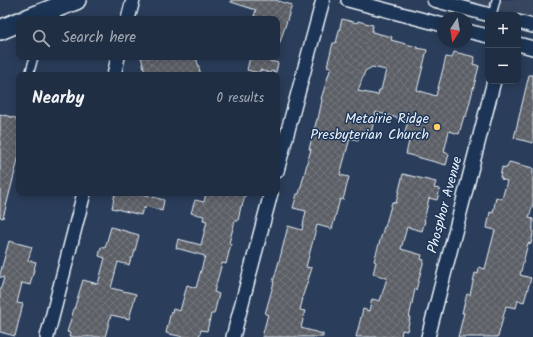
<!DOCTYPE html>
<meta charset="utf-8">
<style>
body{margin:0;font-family:Kalam,sans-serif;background:#28364b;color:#f1f3f6}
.controls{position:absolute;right:12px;top:12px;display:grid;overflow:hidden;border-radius:8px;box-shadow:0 2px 10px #0003}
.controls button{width:36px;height:36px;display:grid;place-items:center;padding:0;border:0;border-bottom:1px solid #3d4a5d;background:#202e44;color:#f1f3f6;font:20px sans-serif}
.compass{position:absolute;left:437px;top:12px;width:36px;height:36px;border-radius:50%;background:#202e44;box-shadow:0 2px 10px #0003;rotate:192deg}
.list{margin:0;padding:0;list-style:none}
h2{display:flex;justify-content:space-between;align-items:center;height:52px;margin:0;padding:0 16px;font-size:17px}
h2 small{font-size:13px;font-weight:400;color:#a2a8b2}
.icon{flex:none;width:22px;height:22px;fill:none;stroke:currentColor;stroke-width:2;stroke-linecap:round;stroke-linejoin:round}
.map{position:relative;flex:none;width:533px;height:337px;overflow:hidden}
.search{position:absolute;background:#202e44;box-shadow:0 2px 10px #0003;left:16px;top:16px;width:264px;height:44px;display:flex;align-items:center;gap:10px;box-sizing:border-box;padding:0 14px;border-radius:8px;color:#a2a8b2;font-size:15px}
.panel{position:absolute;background:#202e44;box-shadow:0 2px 10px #0003;left:16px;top:72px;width:264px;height:124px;border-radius:8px}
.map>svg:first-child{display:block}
.built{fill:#39475e}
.building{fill:url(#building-cross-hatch);stroke:#e8f1f8;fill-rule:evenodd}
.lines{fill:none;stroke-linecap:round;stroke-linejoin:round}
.service-casing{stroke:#e8f1f8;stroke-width:10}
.minor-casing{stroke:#e8f1f8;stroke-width:16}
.secondary-casing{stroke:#e8f1f8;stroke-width:22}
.service{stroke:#1d3557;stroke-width:7}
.minor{stroke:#1d3557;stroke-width:13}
.secondary{stroke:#1d3557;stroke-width:19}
.poi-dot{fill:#ffd166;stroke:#1d3557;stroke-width:1.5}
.labels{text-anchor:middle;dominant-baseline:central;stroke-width:3;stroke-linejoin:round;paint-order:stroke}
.poi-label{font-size:14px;fill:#e8f1f8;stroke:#1d3557;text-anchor:end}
.street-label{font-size:14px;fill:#e8f1f8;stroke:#1d3557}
</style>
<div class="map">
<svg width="533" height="337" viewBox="0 0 533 337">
<defs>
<pattern id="building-cross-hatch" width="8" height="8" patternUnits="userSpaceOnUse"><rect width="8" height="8" fill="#5c5f66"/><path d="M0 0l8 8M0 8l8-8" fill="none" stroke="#73767d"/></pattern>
</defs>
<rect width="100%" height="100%" fill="#2a3d5a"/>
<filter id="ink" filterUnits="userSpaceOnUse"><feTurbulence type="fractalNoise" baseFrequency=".025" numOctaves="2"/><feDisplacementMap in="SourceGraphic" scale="8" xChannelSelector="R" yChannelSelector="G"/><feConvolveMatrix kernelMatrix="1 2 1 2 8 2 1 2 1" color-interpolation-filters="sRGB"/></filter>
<g filter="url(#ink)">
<!-- built -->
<path class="built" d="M455 0H533V20L518 17V15H512Z"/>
<!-- building -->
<path class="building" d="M231 0H275L292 5 279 45H277V19H253L256 10 231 2Z
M342 19 357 23 358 21 373 25 372 32 392 37 391 40 417 47V48L427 50 417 90 436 96 446 57 452 58 454 52 475 57 473 64 479 66 466 117 464 116 459 134 449 131 444 152 449 154 446 165 406 154 410 137 404 135 408 121 376 112 371 133 361 131 358 140 350 138 340 175 349 177 343 200 340 199 332 229 317 225 306 267 312 268 302 298H303L300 310 305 311 301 328 323 334V337H262L268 314H265L274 282H273L281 254 288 226 302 230 306 211 293 208 297 194H299L311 149H309L317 119H318L322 100 321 99 331 67 327 66 333 43H336ZM372 67 386 70 381 90H379L378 95 358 91 365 71Z
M141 57H196L201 75H146Z
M250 57H266V60L278 63 276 72 271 71 270 73 260 70 259 73 247 70Z
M529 75H533V143L514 138Z
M0 114 19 119V156L3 218 0 217Z
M509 162 533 168V204L529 218 533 219V234L531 244 528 243 520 275 531 278 524 302 518 300 516 308 506 306 498 337H458L464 313H462L467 294 470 295 475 273 478 274 479 267 485 269 495 230 487 228 490 212 493 213 496 197 502 199 507 181 501 179V177H500L502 167 507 168Z
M403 174 436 182 434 188 440 189 437 200 429 198 424 221H425L422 231 407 227 401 249 422 255 421 259 424 260 416 290 415 289 409 318H410L407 331 402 330 401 337H356L363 309 369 311 372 299 380 301 387 278 373 274 376 262 374 261 384 227H385L392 202 396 203Z
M115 193H138L164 200 162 211 146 206 145 209 143 208 141 215 112 208Z
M206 193H246L242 206H241L238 221H235L229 243 231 244 226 264 222 263 214 292 219 294 214 314H211L207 331 201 330 199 337H183L166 333 171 311 172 312 173 309 180 311 187 285 196 288 205 256 176 248 178 239 201 245 207 221 203 220 204 216 191 213 195 200 204 202Z
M111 227 139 235 133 258H131L129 265 118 262 111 288 136 294 129 319 111 315 105 337H69L70 333 67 332 83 280 98 284 105 258 99 256 101 247 105 248Z
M9 241 32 247 28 260 36 262 30 285 22 283 17 303 23 304 15 336 0 332V291L4 278 0 277V274Z"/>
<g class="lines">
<defs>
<path id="service" d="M492 15 496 0
M29 75 34 57"/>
<path id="minor" d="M348 0 443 25
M434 0 490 15
M128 19 133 0
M518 22 533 26
M467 31 488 36
M518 44 533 48
M114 75 118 57
M277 171 323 0
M47 337 84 193
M233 337 271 193
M428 337 494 81"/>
<path id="secondary" d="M27 19 76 0
M0 30 19 22"/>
</defs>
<!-- service casing -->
<use href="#service" class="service-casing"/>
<!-- minor casing -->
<use href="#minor" class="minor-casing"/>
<!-- secondary casing -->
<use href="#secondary" class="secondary-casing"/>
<!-- service -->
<use href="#service" class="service"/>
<!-- minor -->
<use href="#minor" class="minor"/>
<!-- secondary -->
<use href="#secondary" class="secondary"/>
</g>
</g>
<!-- markers -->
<circle class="poi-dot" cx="437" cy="127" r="4"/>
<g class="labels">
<!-- poi labels -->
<g class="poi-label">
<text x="429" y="119">Metairie Ridge<tspan x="429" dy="16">Presbyterian Church</tspan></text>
</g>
<!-- street labels -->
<g class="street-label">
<text transform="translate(445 205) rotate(-75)">Phosphor Avenue</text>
</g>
</g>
</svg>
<div class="controls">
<button>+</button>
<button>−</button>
</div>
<svg class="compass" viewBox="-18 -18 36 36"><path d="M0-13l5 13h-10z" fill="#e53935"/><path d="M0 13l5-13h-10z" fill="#a2a8b2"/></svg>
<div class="search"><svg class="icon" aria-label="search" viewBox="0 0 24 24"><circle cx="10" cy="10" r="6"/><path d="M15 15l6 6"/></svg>Search here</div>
<section class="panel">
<h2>Nearby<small>0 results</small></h2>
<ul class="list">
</ul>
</section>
</div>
